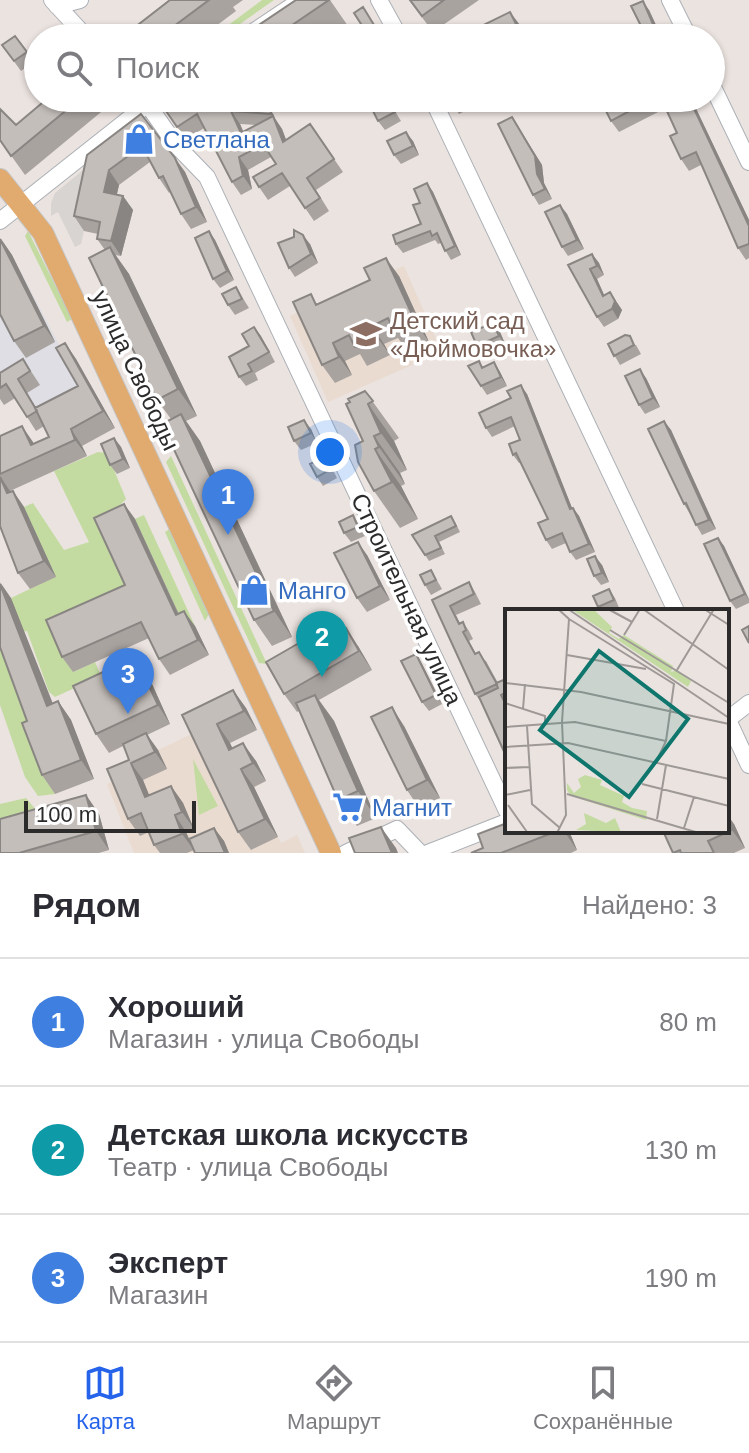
<!DOCTYPE html>
<html lang="ru">
<meta charset="utf-8">
<style>
body{margin:0;font-family:Helvetica,sans-serif;background:#f7f7f7;color:#2b2b33}
.scale{position:absolute;left:24px;bottom:20px;width:172px;box-sizing:border-box;padding-left:8px;border:4px solid #2b2b2b;border-top:0;font-size:22px;line-height:28px;white-space:nowrap;color:#2b2b2b;-webkit-text-stroke:6px #fff;paint-order:stroke}
.you{position:absolute;left:330px;top:452px;width:28px;height:28px;margin:-20px;border:6px solid #fff;border-radius:50%;background:#1a73e8;box-shadow:0 0 0 12px #1a73e833}
.badge{display:grid;place-items:center;width:52px;height:52px;border-radius:50%;background:#2563eb;color:#fff;font-size:26px;font-weight:700}
.pin{position:absolute;translate:-50% -66px;filter:drop-shadow(0 2px 4px #0008)}
.pin::after{content:'';position:absolute;top:42px;width:28px;height:24px;background:inherit;clip-path:polygon(0 0,100% 0,50% 100%)}
.list{margin:0;padding:0;list-style:none}
h2{display:flex;justify-content:space-between;align-items:center;height:104px;margin:0;padding:0 32px;font-size:34px}
h2 small{font-size:26px;font-weight:400;color:#7c7c81}
.list li{display:grid;grid-template-columns:52px 1fr auto;gap:24px;align-items:center;box-sizing:border-box;height:128px;padding:0 32px;border-top:2px solid #e1e1e2}
.list b{display:block;font-size:30px;white-space:nowrap}
.list p{margin:0;font-size:26px;white-space:nowrap;color:#7c7c81}
.list em{font-size:26px;font-style:normal;color:#7c7c81}
.icon{flex:none;width:44px;height:44px;fill:none;stroke:currentColor;stroke-width:2;stroke-linecap:round;stroke-linejoin:round}
.map{position:relative;flex:none;width:749px;height:853px;overflow:hidden}
.search{position:absolute;background:#fff;box-shadow:0 2px 6px #0004;left:24px;right:24px;top:24px;height:88px;display:flex;align-items:center;gap:20px;box-sizing:border-box;padding:0 28px;border-radius:44px;color:#7c7c81;font-size:30px}
.sheet{height:488px;background:#fff}
nav{display:flex;justify-content:space-around;align-items:center;box-sizing:border-box;height:112px;border-top:2px solid #e1e1e2;background:#fff;font-size:22px;color:#7c7c81}
nav a{display:grid;justify-items:center;gap:4px}
nav .on{color:#2563eb}
.map>svg:first-child{display:block}
.industrial{fill:#dedee4}
.education{fill:#eadbd0}
.green{fill:#c3dba1}
.plaza{fill:#d8d4d1}
.lines{fill:none;stroke-linecap:round;stroke-linejoin:round}
.minor-casing{stroke:#abb0b6;stroke-width:18}
.major-casing{stroke:#c4c4c4;stroke-width:22}
.minor{stroke:#fff;stroke-width:16}
.major{stroke:#e1aa6e;stroke-width:20}
.wall{fill:#a9a3a0;fill-rule:evenodd}
.shaded-wall{fill:#898582}
.building{fill:#c4beba;stroke:#898582;stroke-width:2}
.labels{text-anchor:middle;dominant-baseline:central;stroke-width:7;stroke-linejoin:round;paint-order:stroke}
.shop-label{font-size:24px;fill:#366cbe;stroke:#fff;text-anchor:start}
.education-label{font-size:24px;fill:#785e54;stroke:#fff;text-anchor:start}
.street-label{font-size:24px;fill:#2b2b2b;stroke:#fff}
.inset-road{fill:none;stroke:#9e9997;stroke-width:2}
.view{fill:#0f766e;fill-opacity:0.15;stroke:#0f766e;stroke-width:4}
.inset-edge{fill:none;stroke:#2b2b2b;stroke-width:4}
</style>
<div class="map">
<svg width="749" height="853" viewBox="0 0 749 853">
<rect width="100%" height="100%" fill="#ebe3df"/>
<!-- industrial -->
<path class="industrial" d="M0 251 12 255 89 402 36 431 16 398 4 405 0 398Z"/>
<!-- education -->
<path class="education" d="M404 266 442 352 328 402 290 316Z
M246 708 257 730 225 733 242 767 256 761 266 781 254 788 281 843 297 835 305 853H134L107 784 132 773 129 764Z"/>
<!-- green -->
<path class="green" d="M262 0H274L220 38H211Z
M28 231 72 319 67 322 25 236Z
M98 452 107 453 126 499 106 519 131 591 73 672 95 662 101 676 55 697 49 692 27 631 22 632 11 598 55 577 24 507 33 503 64 550 89 542 54 471Z
M171 456 267 664 259 663 166 462Z
M144 515 195 626 186 631 135 519Z
M170 529 209 614 205 621 165 532Z
M0 630 55 794 38 796 25 777 0 705Z
M193 759 218 806 199 815Z
M26 798 37 811 0 823V804Z"/>
<!-- plaza -->
<path class="plaza" d="M88 166 84 231 81 244 75 247 58 212 51 216V203L55 193Z"/>
<g class="lines">
<defs>
<path id="minor" d="M52 0 87 38
M379 0 400 38
M670 0 689 38
M57 6 80 0
M244 38 301 0
M711 83 749 162
M143 98 176 145 207 177 507 811
M432 98 676 611
M0 221 154 99
M727 718 749 765
M727 720 749 703
M346 853 397 829 420 853
M428 853 507 822"/>
<path id="major" d="M0 179 43 233 331 853"/>
</defs>
<!-- minor casing -->
<use href="#minor" class="minor-casing"/>
<!-- major casing -->
<use href="#major" class="major-casing"/>
<!-- minor -->
<use href="#minor" class="minor"/>
<!-- major -->
<use href="#major" class="major"/>
</g>
<!-- wall -->
<path class="wall" d="M170 0H243L233 7 236 11 200 38H121Z
M296 0H330L348 26 331 38H255Z
M409 0H479L433 32Z
M631 6 649 10 662 38H647Z
M15 36 33 62 21 71 2 45Z
M48 98H118L25 175 0 140Z
M179 98H262L282 129 286 140 310 124 343 172 316 190 329 211 314 221 290 186 268 200 259 187 276 164 271 157 248 170 252 189 241 195 232 182 204 128 186 140 164 108ZM240 124 256 125 243 132Z
M449 98H491L459 114Z
M616 98H691L749 220V258L746 260 738 248 701 165 689 171 681 159 677 133 666 108 619 132 611 121Z
M388 100 401 121 385 130 378 121Z
M141 114 185 172 207 222 191 229 181 214 170 192 169 193 159 178 150 162 119 185 117 194 123 196 133 210 121 256 115 255 129 274 197 416 186 421 200 441 292 637 272 646 254 620 171 419 157 400 105 250 97 239 98 234 84 231 74 216Z
M512 117 542 165 544 183 552 199 539 205 533 195Z
M413 141 419 155 401 164 394 155Z
M427 183 433 192 461 255 451 260 441 243 438 244 435 240 403 253 396 244 421 224 420 203Z
M560 205 567 214 584 249 568 256 562 247Z
M209 231 215 240 234 280 220 288 213 279Z
M1 239 12 255 55 342 26 358 14 341Z
M310 244 318 263 295 277 289 268Z
M592 254 599 263 604 275 597 279 604 295 610 292 622 310 618 319 604 327 597 317 568 265Z
M399 276 429 342 408 352 398 338 384 344 390 355 367 366 360 354 345 361 352 375 335 383 322 365 318 304 370 280Z
M236 287 249 308 235 315 228 305Z
M493 323 500 332 506 346 483 355 477 346Z
M254 327 275 362 255 373 258 380 246 386 239 377Z
M65 343 76 359 115 428 82 446 87 456 10 491H13L24 507 56 577 30 589 18 573 0 526V436L34 444 49 437 44 426 36 431 15 398 4 405 0 399V373L23 359 40 385 27 393 36 408 78 386Z
M608 344 636 345 641 354 620 365Z
M494 362 500 372 507 386 487 395 481 386 484 367Z
M646 378 660 407 645 414 639 405Z
M365 391 399 438 394 441 407 470 400 473 405 484 401 486 418 519 400 528 374 491 363 441 350 402Z
M527 394 572 508H573L579 516 595 552 576 560 570 552 566 543 552 549 546 540 548 519 521 462 519 463 513 455 520 440 515 426 492 437 486 428Z
M664 421 671 430 716 529 702 535 684 504Z
M311 429 317 443 301 450 294 441Z
M114 438 121 447 130 468 117 474 110 465Z
M331 466 337 478 323 486 317 477Z
M124 504 135 519 179 614 195 626 209 655 170 675 159 659 149 638 73 672 62 657 125 585Z
M353 515 359 525 365 536 351 542 344 533Z
M455 522 460 532 439 542 445 554 429 561 412 535Z
M718 538 724 546 749 599V603L736 609 730 601Z
M367 555 390 600 367 612 357 598Z
M602 565 609 582 601 585 594 576Z
M431 570 442 589 431 595 425 585Z
M469 582 475 592 481 604 456 615 460 623 463 622 469 631 473 639 469 641 476 654 486 661 498 683 507 680V758L482 703 475 694 432 600Z
M609 589 615 598 620 610 617 611H601L598 607Z
M11 598 52 704 58 701 71 720 94 779 55 794 42 775 27 721Z
M358 646 372 670 319 700 334 721 376 818 357 826 338 800 299 711 297 712 284 694 312 647Z
M416 654 422 664 442 704 429 711 422 702Z
M135 657 148 675 170 724 147 735 158 750 167 769 143 780 149 796 171 786 183 803 194 829 186 832 189 839 214 828 224 841 229 853H195L194 850 187 853H160L154 845 149 832 140 836 128 819 129 760 123 746 109 753 96 734Z
M233 690 246 708 257 730 230 743 232 748 256 761 266 781 254 787 278 837 251 850 238 832 182 715Z
M404 726 440 798 419 808 407 790Z
M86 795 99 814 109 850 99 853H0Z
M734 824 745 848 734 853H673Z
M507 831H569L577 850 571 853H471L483 848Z"/>
<!-- shaded-wall -->
<path class="shaded-wall" d="M643 1 649 10 662 38 656 31Z
M510 12 520 25 526 38H523Z
M689 98H691L749 220V226Z
M231 111 240 124 250 146 241 133Z
M273 116 282 129 292 155 283 142Z
M512 117 542 165 544 183 552 199 545 189 537 174Z
M406 132 413 141 419 155 413 146Z
M239 157 248 170 252 189 243 176Z
M175 158 185 172 207 222 196 207Z
M109 170 119 185 114 206 104 192Z
M427 183 433 192 461 255 455 246Z
M123 196 133 210 121 256 111 241Z
M560 205 567 214 584 249 577 240Z
M209 231 215 240 234 280 227 271Z
M303 235 310 244 318 263 311 254Z
M1 239 12 255 55 342 44 326Z
M110 247 129 274 197 416 178 389Z
M592 254 599 263 604 275 597 266Z
M386 258 399 276 429 342 416 323Z
M590 269 597 279 609 306 603 296Z
M610 292 622 310 618 319 612 309Z
M493 323 500 332 506 346 499 336Z
M372 326 384 344 390 355 377 337Z
M254 327 261 336 275 362Z
M65 343 76 359 115 428 103 411Z
M333 343 345 361 352 375 339 357Z
M494 362 500 372 507 386 501 377Z
M640 369 646 378 660 407 653 398Z
M521 385 527 394 576 518 570 509Z
M368 404 394 441 407 470 381 433Z
M181 414 200 441 292 637 274 611Z
M304 420 311 429 317 443 311 433Z
M664 421 671 430 716 529 709 520Z
M22 426 33 442 40 456 31 445Z
M71 429 82 446 87 456 75 440Z
M374 436 400 473 405 484 379 447Z
M114 438 121 447 130 468 123 459Z
M375 449 401 486 418 519 392 482Z
M0 476 10 491 19 510 7 493Z
M13 491 24 507 56 577 44 561Z
M124 504 135 519 186 631 176 615Z
M573 508 579 516 595 552 589 544Z
M718 538 724 546 749 600 745 594Z
M358 542 367 555 390 600 380 586Z
M595 556 602 565 609 582 602 573Z
M0 582 11 598 61 724 47 706Z
M184 611 195 626 209 655 198 640Z
M346 628 358 646 372 670 359 651Z
M416 654 422 664 442 704 436 695Z
M135 657 148 675 170 724 158 705Z
M233 690 246 708 257 730 244 711Z
M315 695 334 721 376 818 358 791Z
M58 701 71 720 94 779 81 760Z
M392 707 404 726 440 798 427 780Z
M217 724 230 743 242 768 229 750Z
M146 733 158 750 167 769 155 752Z
M243 743 256 761 266 781 253 763Z
M131 763 143 780 157 814 145 797Z
M241 769 254 787 278 837 265 819Z
M171 786 183 803 194 829 182 812Z
M86 795 99 814 109 850 96 831Z
M727 814 734 824 745 848 732 830 727 818Z
M175 815 186 832 194 850 182 834Z
M381 827 396 848 398 853H392Z
M214 828 224 841 229 853H225Z
M564 831H569L577 850Z"/>
<!-- building -->
<path class="building" d="M170 0H209L158 38H121Z
M296 0H329L273 38H255L250 31Z
M410 0H444L422 16Z
M643 1 656 31 646 36 631 6Z
M363 7 382 38H370L354 13Z
M510 12 523 38H457Z
M15 36 27 52 14 61 2 45Z
M48 98H81L11 156 0 140V109L16 125Z
M179 98H262L272 114 231 111 241 133 273 116 283 142 310 124 334 159 307 178 320 198 305 208 282 173 259 187 253 177 276 164 263 144 239 157 243 176 232 182 197 114 177 127 164 108Z
M616 98H654L611 121 603 105Z
M661 98H689L749 226V244L738 248 696 152 681 159 670 136 677 133Z
M388 100 395 112 378 121 372 109Z
M141 114 175 158 196 207 181 214 163 176 159 178 142 146 109 170 104 192 123 196 111 241 97 239 100 222 74 216 87 155Z
M512 117 535 156 537 174 545 189 533 195 498 124Z
M406 132 413 146 394 155 387 141Z
M427 183 455 246 445 251 437 233 432 236 430 231 396 244 393 235 421 224 413 205 420 203 414 189Z
M560 205 577 240 562 247 545 212Z
M294 230 303 235 311 254 289 268 278 243 294 237Z
M209 231 227 271 213 279 195 238Z
M0 239 44 326 14 341 0 314Z
M110 247 178 389 157 400 89 258Z
M592 254 597 266 590 269 603 296 610 292 615 301 612 309 597 317 568 265Z
M386 258 416 323 395 333 388 318 372 326 377 337 355 347 349 335 333 343 339 357 322 365 293 302 311 294 316 305 370 280 364 268Z
M236 287 242 299 228 305 222 294Z
M493 323 499 336 477 346 471 332Z
M254 327 269 352 248 364 252 371 239 377 229 357 249 346 242 334Z
M625 335 630 336 634 345 614 356 608 344Z
M65 343 103 411 71 429 75 440 0 474V436L22 426 31 445 49 437 35 408 78 386 56 348Z
M23 359 30 371 18 379 37 411 27 417 6 384 0 388V373Z
M479 361 482 368 494 362 501 377 481 386 468 366Z
M640 369 653 398 639 405 625 376Z
M521 385 570 509 573 508 589 544 570 552 562 533 546 540 538 523 548 519 516 453 513 455 509 444 520 440 511 417 486 428 479 413 511 398 507 391Z
M365 391 373 401 368 404 381 433 374 436 379 447 375 449 392 482 374 491 358 462 355 445 363 441 346 404 350 402 348 399Z
M181 414 274 611 254 620 162 424Z
M304 420 311 433 294 441 288 427Z
M664 421 709 520 696 525 686 503 684 504 648 429Z
M114 438 123 459 110 465 101 444Z
M324 457 331 469 317 477 310 464Z
M0 477 7 493 13 491 44 561 18 573 0 526Z
M124 504 176 615 184 611 198 640 159 659 141 622 62 657 46 620 125 585 94 518Z
M353 515 358 527 344 533 339 522Z
M451 516 456 526 435 536 441 548 425 555 412 535Z
M718 538 745 594 730 601 704 544Z
M358 542 380 586 357 598 334 553Z
M595 556 602 573 594 576 587 559Z
M431 570 436 580 425 585 420 575Z
M469 582 474 594 450 606 459 624 463 622 466 630 463 632 475 654 479 652 497 684 475 694 432 600Z
M0 584 47 706 58 701 81 760 42 775 22 723 27 721 0 647Z
M609 589 614 600 598 607 593 596Z
M749 626V643L742 630Z
M346 628 359 651 284 694 266 662 306 639 311 648Z
M416 654 436 695 422 702 401 661Z
M135 657 158 705 96 734 73 686Z
M506 679 507 692 501 695 507 707V758L479 697 498 688 496 683Z
M233 690 244 711 217 724 229 750 243 743 253 763 241 769 265 819 238 832 182 715Z
M315 695 358 791 338 800 296 703Z
M392 707 427 780 407 790 371 717Z
M146 733 155 752 131 763 145 797 171 786 182 812 175 815 182 834 154 845 141 813 128 819 107 769 129 760 123 744Z
M86 795 96 831 19 853H0V819Z
M727 818 732 830 708 841 714 853H681L680 850 673 853 663 831H727Z
M507 823V831H557L501 853H471L483 848 478 834Z
M381 827 392 853H355L349 838Z
M214 828 225 853H195L189 839Z"/>
<!-- icons -->
<defs>
<symbol id="shop-bare" viewBox="-9 -9 18 18"><path d="M-5-2.5h2.3a2.7 3.5 0 0 1 5.4 0H5L5.5 6h-11ZM-1.5-2.5h3a1.5 2.3 0 0 0-3 0Z" fill="#3f7fe0" stroke="#fff" stroke-width="2.5" paint-order="stroke"/></symbol>
<symbol id="school-bare" viewBox="-9 -9 18 18"><path d="M0-5L7-2L0 1L-7-2ZM-4 1L0 2.5L4 1V4Q0 6-4 4Z" fill="#8d6e63" stroke="#fff" stroke-width="2.5" paint-order="stroke"/></symbol>
<symbol id="supermarket-bare" viewBox="-9 -9 18 18"><path d="M-6-5.5h2.5l.6 2H6L4.5 2H-2.5L-4.4-4H-6ZM-1.5 3.2a1.3 1.3 0 1 0 .1 0ZM3 3.2a1.3 1.3 0 1 0 .1 0Z" fill="#3f7fe0" stroke="#fff" stroke-width="2.5" paint-order="stroke"/></symbol>
</defs>
<g fill-rule="evenodd">
<use href="#shop-bare" x="117" y="117" width="44" height="44"/>
<use href="#school-bare" x="344" y="312" width="44" height="44"/>
<use href="#shop-bare" x="232" y="568" width="44" height="44"/>
<use href="#supermarket-bare" x="326" y="785" width="44" height="44"/>
</g>
<g class="labels">
<!-- shop labels -->
<g class="shop-label">
<text x="163" y="139">Светлана</text>
<text x="278" y="590">Манго</text>
<text x="372" y="807">Магнит</text>
</g>
<!-- education labels -->
<g class="education-label">
<text x="390" y="320">Детский сад<tspan x="390" dy="28">«Дюймовочка»</tspan></text>
</g>
<!-- street labels -->
<g class="street-label">
<text transform="translate(136 370) rotate(65)">улица Свободы</text>
<text transform="translate(407 599) rotate(65)">Строительная улица</text>
</g>
</g>
<!-- overview -->
<g transform="translate(505 609)">
<rect width="224" height="224" fill="#ebe3df"/>
<path d="M66 0H88L107 18 104 24 114 30 119 26 168 57 166 63 172 61 186 72 183 78ZM80 166 97 171 95 176 119 187 117 193 127 199 142 202 141 211 66 187 62 181V174L69 184 76 178 73 170ZM79 204 101 214 110 209 116 223 71 221 81 215Z" fill="#c3dba1"/>
<path class="inset-road" d="M63 0 224 109M103 0 127 13M138 0 224 61M199 0 224 16M64 10 169 75 161 132 151 153M105 21 224 94M119 26 135 0M62 46 141 60M172 61 209 0M0 74 76 83 224 115M0 94 40 107V115M18 100 20 75M22 117 27 195 55 219M0 118 70 113 161 132M0 138 63 134 224 170M0 159 24 158M137 175 224 197M62 185 194 224M0 186 25 181M3 196 22 223M152 210 161 156M179 219 189 188M52 224 61 206 57 113 64 10 53 0"/>
<path class="view" d="M94 42 183 110 124 188 35 121Z"/>
<rect width="224" height="224" class="inset-edge"/>
</g>
</svg>
<div class="scale">100 m</div>
<div class="you"></div>
<div class="pin badge" style="left:228px;top:535px;background:#3f7fe0">1</div>
<div class="pin badge" style="left:322px;top:677px;background:#0f9aa8">2</div>
<div class="pin badge" style="left:128px;top:714px;background:#3f7fe0">3</div>
<div class="search"><svg class="icon" aria-label="search" viewBox="0 0 24 24"><circle cx="10" cy="10" r="6"/><path d="M15 15l6 6"/></svg>Поиск</div>
</div>
<section class="sheet">
<h2>Рядом<small>Найдено: 3</small></h2>
<ul class="list">
<li><span class="badge" style="background:#3f7fe0">1</span><div><b>Хороший</b><p>Магазин · улица Свободы</p></div><em>80 m</em></li>
<li><span class="badge" style="background:#0f9aa8">2</span><div><b>Детская школа искусств</b><p>Театр · улица Свободы</p></div><em>130 m</em></li>
<li><span class="badge" style="background:#3f7fe0">3</span><div><b>Эксперт</b><p>Магазин</p></div><em>190 m</em></li>
</ul>
</section>
<nav>
<a class="on"><svg class="icon" aria-label="map" viewBox="0 0 24 24"><path d="M3 6l6-2 6 2 6-2v14l-6 2-6-2-6 2zM9 4v14M15 6v14"/></svg>Карта</a>
<a><svg class="icon" aria-label="directions" viewBox="0 0 24 24"><path d="M12 3l9 9-9 9-9-9zM9 14v-3h6M13 9l2 2-2 2"/></svg>Маршрут</a>
<a><svg class="icon" aria-label="saved" viewBox="0 0 24 24"><path d="M7 4h10v16l-5-4-5 4z"/></svg>Сохранённые</a>
</nav>
